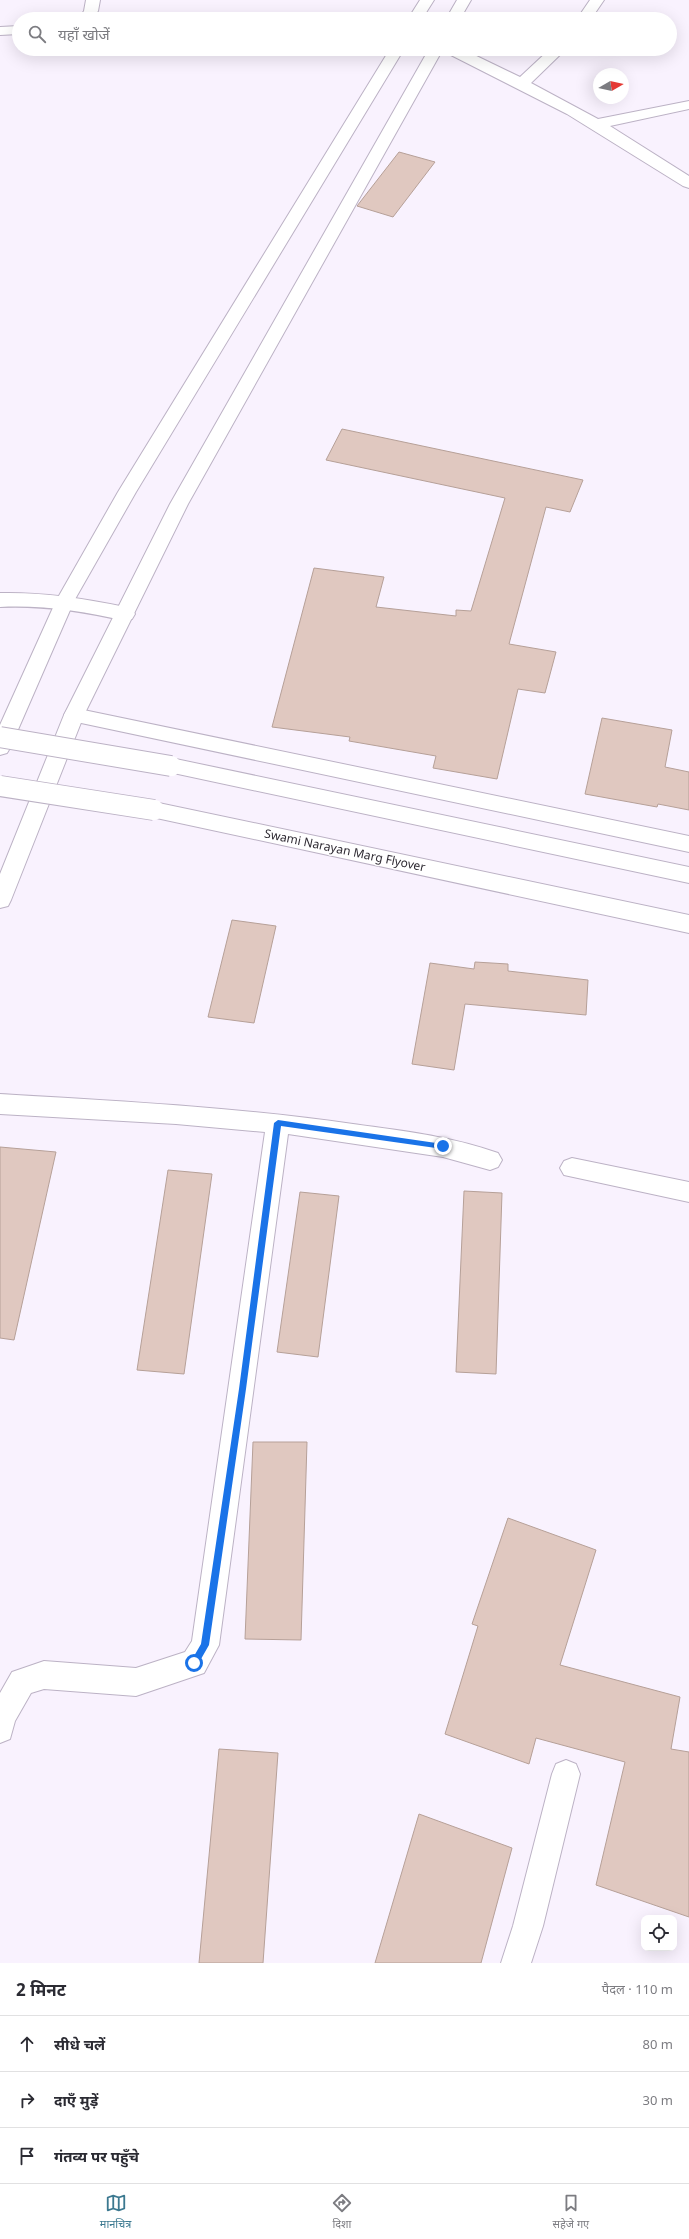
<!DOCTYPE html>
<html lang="hi">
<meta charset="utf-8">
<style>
body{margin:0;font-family:"Noto Sans","Noto Sans Devanagari",sans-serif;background:#f2f2f3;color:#2b2b33}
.controls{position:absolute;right:12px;bottom:12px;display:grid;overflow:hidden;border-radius:8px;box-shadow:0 4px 16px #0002}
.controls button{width:36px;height:36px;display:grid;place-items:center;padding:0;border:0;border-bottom:1px solid #e1e1e2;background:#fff;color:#2b2b33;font:20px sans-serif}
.compass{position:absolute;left:593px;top:68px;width:36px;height:36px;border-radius:50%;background:#fff;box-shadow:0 4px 16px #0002;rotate:81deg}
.stop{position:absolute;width:12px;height:12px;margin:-9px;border:3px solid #1a73e8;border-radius:50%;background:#fff}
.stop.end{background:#1a73e8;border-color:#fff;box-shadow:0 1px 4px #0008}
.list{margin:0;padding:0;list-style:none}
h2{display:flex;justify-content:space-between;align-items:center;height:52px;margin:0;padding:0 16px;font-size:17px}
h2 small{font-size:13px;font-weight:400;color:#7c7c81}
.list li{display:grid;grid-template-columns:26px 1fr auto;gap:12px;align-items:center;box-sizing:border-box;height:56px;padding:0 16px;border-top:1px solid #e1e1e2}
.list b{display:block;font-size:15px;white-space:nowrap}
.list em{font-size:13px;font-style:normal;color:#7c7c81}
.icon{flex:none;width:22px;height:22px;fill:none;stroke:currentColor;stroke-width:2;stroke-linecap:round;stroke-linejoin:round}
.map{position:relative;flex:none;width:689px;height:1963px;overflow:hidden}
.search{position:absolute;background:#fff;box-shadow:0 4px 16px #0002;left:12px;right:12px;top:12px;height:44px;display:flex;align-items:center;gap:10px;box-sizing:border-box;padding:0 14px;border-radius:22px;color:#7c7c81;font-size:15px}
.sheet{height:220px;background:#fff}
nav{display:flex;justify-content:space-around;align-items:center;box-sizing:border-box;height:56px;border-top:1px solid #e1e1e2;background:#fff;font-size:11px;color:#7c7c81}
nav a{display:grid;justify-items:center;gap:2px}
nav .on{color:#3c7990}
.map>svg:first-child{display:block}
.building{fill:#e0c8c0;stroke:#b6a098}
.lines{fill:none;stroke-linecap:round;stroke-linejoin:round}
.minor-casing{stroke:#bcb2c5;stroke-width:2}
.tertiary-casing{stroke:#bcb2c5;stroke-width:2}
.secondary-casing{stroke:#bcb2c5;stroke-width:2}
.minor{fill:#fff;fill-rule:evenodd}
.tertiary{fill:#fff;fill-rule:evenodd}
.secondary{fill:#fff;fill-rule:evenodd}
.secondary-bridge-casing{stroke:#bcb2c5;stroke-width:22;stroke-linecap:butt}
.secondary-bridge{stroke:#fff;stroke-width:20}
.route{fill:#1a73e8}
.labels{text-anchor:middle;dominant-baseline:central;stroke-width:3;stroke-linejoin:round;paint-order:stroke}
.street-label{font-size:12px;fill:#302c34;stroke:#fff}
</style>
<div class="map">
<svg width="689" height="1963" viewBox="0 0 689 1963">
<rect width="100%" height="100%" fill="#f9f2fe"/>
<!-- building -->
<path class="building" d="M399 152 435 162 393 217 357 206Z
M342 429 583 480 570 512 546 507 509 644 556 652 545 693 518 689 497 779 433 768 436 756 349 741 350 737 272 727 314 568 384 577 376 607 456 616V610L471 611 505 498 326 460Z
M602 718 672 730 665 767 689 772V810L658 804 657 807 585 794Z
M232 920 276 926 254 1023 208 1017Z
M475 962 508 964V971L588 980 586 1015 465 1004 454 1070 412 1064 430 963 474 969Z
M0 1147 56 1152 14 1340 0 1338Z
M168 1170 212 1174 184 1374 137 1370Z
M464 1191 502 1193 496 1374 456 1372Z
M300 1192 339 1196 318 1357 277 1352Z
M253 1442H307L301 1640 245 1639Z
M508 1518 596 1550 560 1665 680 1697 671 1749 689 1752V1917L596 1885 625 1762 536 1738 529 1764 445 1734 478 1626 472 1624Z
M219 1749 278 1753 263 1963H199Z
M419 1814 512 1848 481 1963H375Z"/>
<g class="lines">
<defs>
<path id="minor" d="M86 0H100L98 11 92 19H78L84 11Z
M590 0H604L591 19H577Z
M19 26V34L0 35V27Z
M443 49H462L520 77 550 49H566L531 83 598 119 689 101V109L610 126 689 176V188L683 186 567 114 445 52Z
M0 593C43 592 83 598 125 607L132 609 135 614 132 619 125 621C83 611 43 605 0 607Z
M74 708 689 836V852L67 720 64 715 67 710Z
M0 1094C118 1101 236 1107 353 1124 402 1131 451 1136 498 1153L502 1160 498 1167 490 1170 443 1157 288 1134 219 1645 204 1673 136 1696 44 1689 31 1693 15 1721 10 1739 0 1743V1693L12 1672 44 1661 136 1668 185 1652 192 1641 265 1132 176 1124 0 1114Z
M572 1158 689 1182V1202L564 1175 560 1168 564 1161Z
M566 1760 576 1764 580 1774 543 1926 531 1963H501L513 1926 552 1774 556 1764Z"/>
<path id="tertiary" d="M420 0H434L422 19H408Z
M457 0H471L460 19H446Z
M390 49H404L136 492 74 601 10 748 7 753 0 755V725L56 601 118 492Z
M429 49H443L188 504 84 715 11 900 8 906 0 908V874L64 715 170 504Z"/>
<path id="secondary" d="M171 758 689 867V883L164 771 161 766 164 761Z
M154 802 689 915V933L147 816 144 810 147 804Z"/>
</defs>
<!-- minor casing -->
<use href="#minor" class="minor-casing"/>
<!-- tertiary casing -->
<use href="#tertiary" class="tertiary-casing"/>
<!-- secondary casing -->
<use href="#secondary" class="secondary-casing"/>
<!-- minor -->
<use href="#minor" class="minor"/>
<!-- tertiary -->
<use href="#tertiary" class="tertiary"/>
<!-- secondary -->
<use href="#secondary" class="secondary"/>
<defs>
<path id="secondary-bridge" d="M0 737 171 766
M0 786 154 810"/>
</defs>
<!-- secondary-bridge casing -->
<use href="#secondary-bridge" class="secondary-bridge-casing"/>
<!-- secondary-bridge -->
<use href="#secondary-bridge" class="secondary-bridge"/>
</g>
<!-- route -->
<path class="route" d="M278 1120 443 1144 446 1146 443 1149 281 1126 246 1389 209 1645 197 1666 194 1667 190 1663 201 1644 239 1389 274 1123Z"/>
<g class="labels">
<!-- street labels -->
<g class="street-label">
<text transform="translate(345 850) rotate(12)">Swami Narayan Marg Flyover</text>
</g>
</g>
</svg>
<div class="controls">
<button><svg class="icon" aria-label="locate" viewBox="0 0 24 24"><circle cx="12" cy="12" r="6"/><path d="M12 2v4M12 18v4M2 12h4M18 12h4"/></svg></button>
</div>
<svg class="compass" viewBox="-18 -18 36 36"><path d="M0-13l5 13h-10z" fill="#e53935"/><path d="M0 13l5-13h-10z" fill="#7c7c81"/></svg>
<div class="stop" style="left:194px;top:1663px"></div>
<div class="stop end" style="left:443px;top:1146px"></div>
<div class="search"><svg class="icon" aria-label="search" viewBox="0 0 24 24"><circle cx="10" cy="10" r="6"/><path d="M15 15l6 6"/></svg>यहाँ खोजें</div>
</div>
<section class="sheet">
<h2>2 मिनट<small>पैदल · 110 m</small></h2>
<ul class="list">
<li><svg class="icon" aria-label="ahead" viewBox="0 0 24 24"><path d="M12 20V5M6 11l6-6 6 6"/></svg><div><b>सीधे चलें</b></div><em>80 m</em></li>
<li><svg class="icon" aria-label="right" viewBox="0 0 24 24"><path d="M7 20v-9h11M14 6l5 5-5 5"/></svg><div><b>दाएँ मुड़ें</b></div><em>30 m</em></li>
<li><svg class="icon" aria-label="arrive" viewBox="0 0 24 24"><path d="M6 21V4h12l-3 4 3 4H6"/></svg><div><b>गंतव्य पर पहुँचे</b></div></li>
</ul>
</section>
<nav>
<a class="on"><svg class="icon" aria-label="map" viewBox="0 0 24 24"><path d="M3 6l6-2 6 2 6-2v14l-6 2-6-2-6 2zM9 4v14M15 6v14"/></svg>मानचित्र</a>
<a><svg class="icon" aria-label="directions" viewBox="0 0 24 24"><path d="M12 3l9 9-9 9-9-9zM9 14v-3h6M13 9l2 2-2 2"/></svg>दिशा</a>
<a><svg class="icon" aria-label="saved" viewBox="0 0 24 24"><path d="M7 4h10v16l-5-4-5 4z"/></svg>सहेजे गए</a>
</nav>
